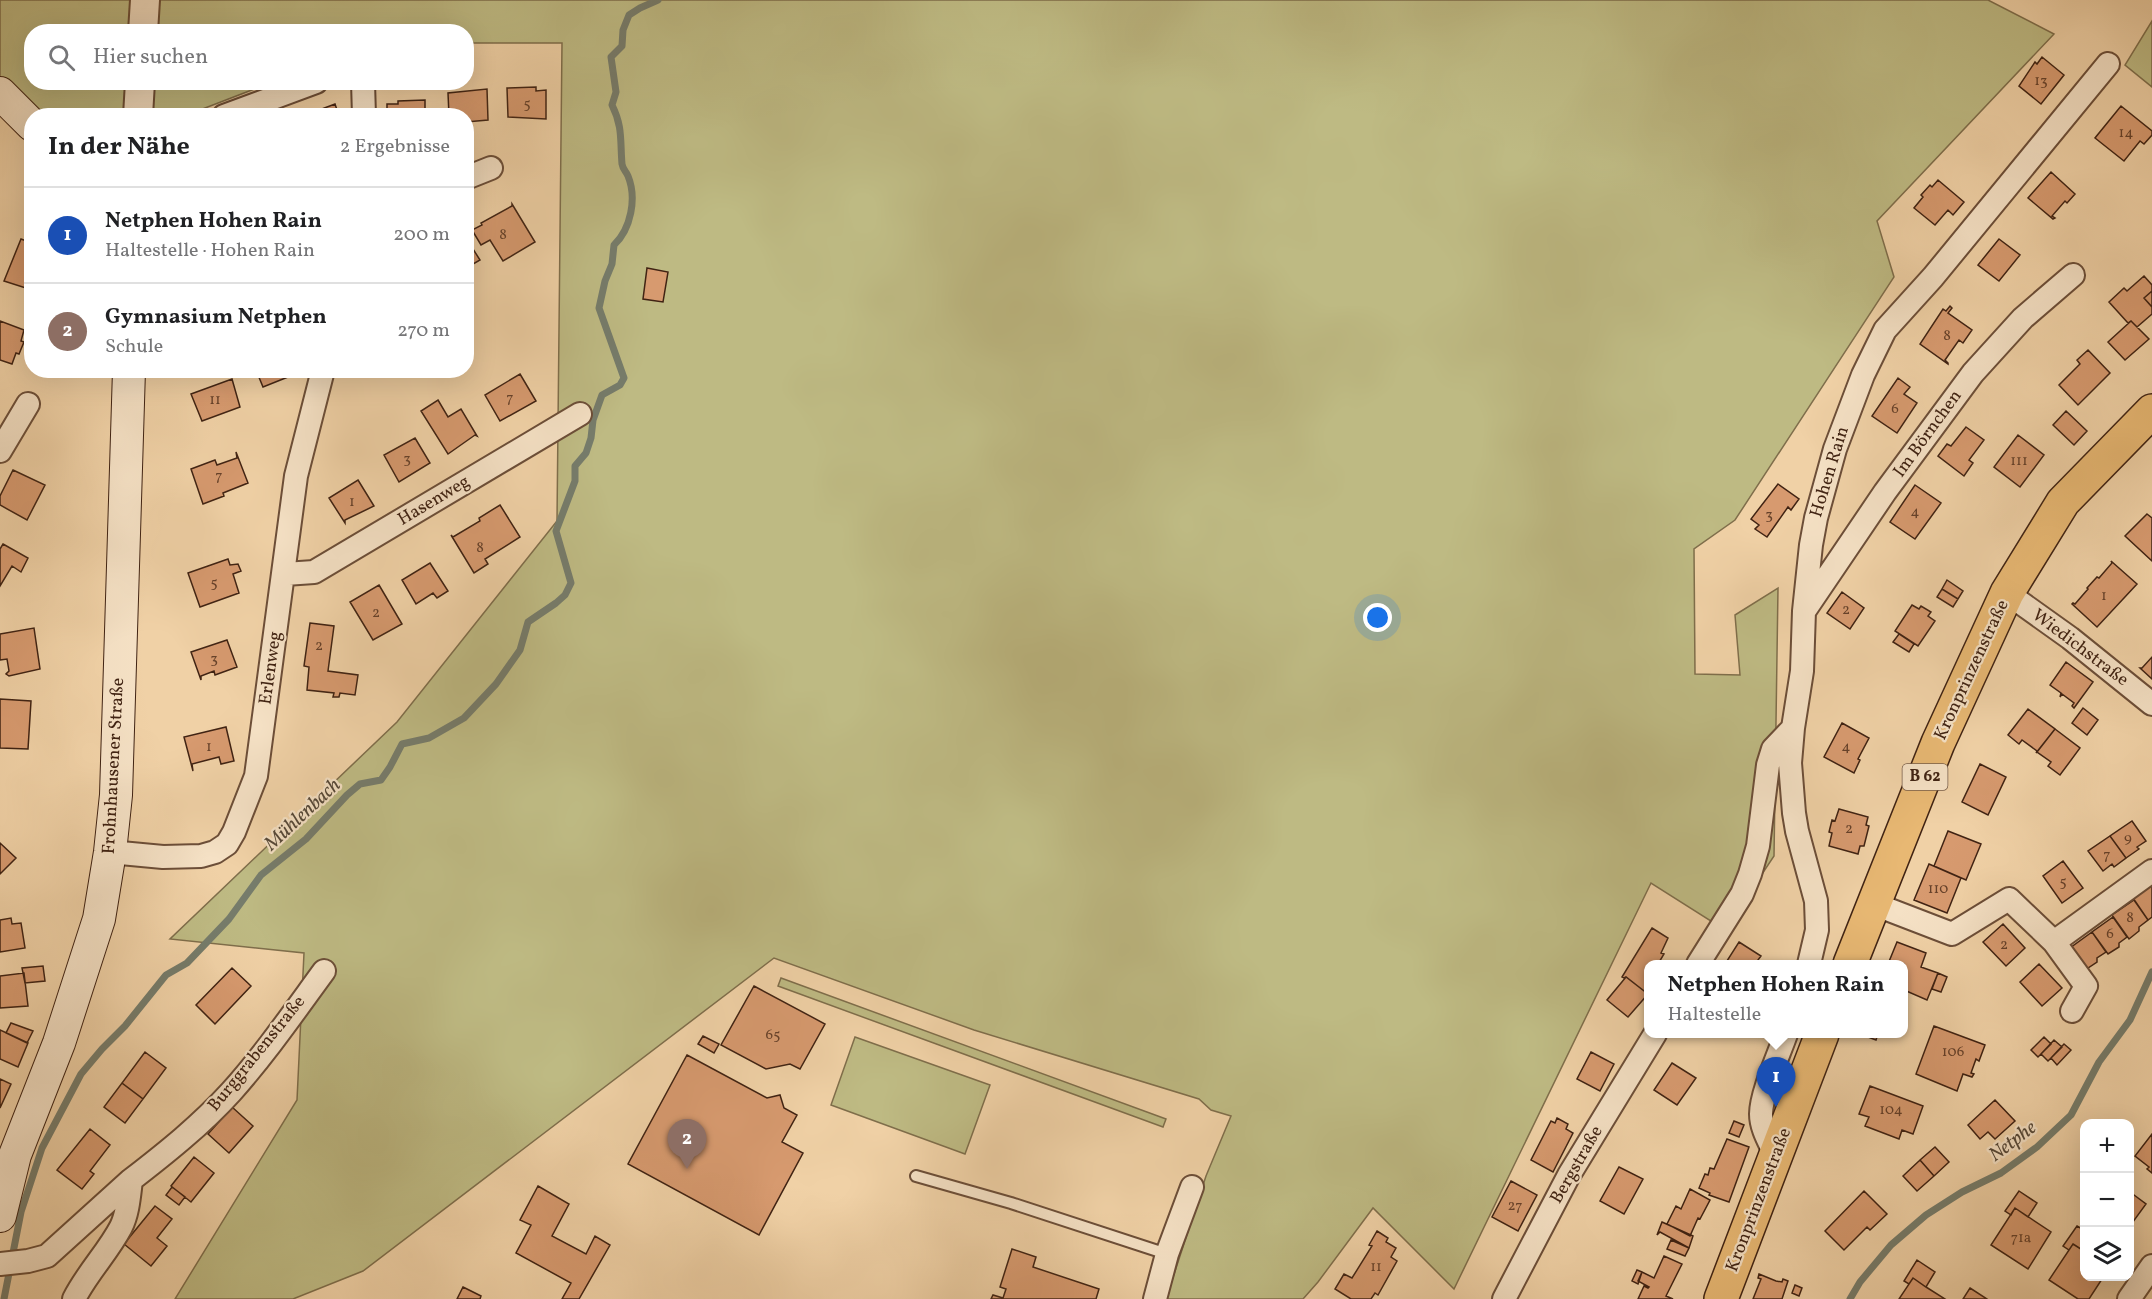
<!DOCTYPE html>
<html lang="de">
<meta charset="utf-8">
<style>
body{margin:0;font-family:Vollkorn,serif;background:#f2f2f2;color:#202124}
.controls{position:absolute;right:18px;bottom:18px;display:grid;overflow:hidden;border-radius:12px;box-shadow:0 6px 24px #0002}
.controls button{width:54px;height:54px;display:grid;place-items:center;padding:0;border:0;border-bottom:2px solid #e0e0e0;background:#fff;color:#202124;font:30px sans-serif}
.you{position:absolute;left:1378px;top:618px;width:21px;height:21px;margin:-15px;border:4px solid #fff;border-radius:50%;background:#1a73e8;box-shadow:0 0 0 9px #1a73e833}
.badge{display:grid;place-items:center;width:39px;height:39px;border-radius:50%;background:#7c3aed;color:#fff;font-size:20px;font-weight:700}
.pin{position:absolute;translate:-50% -50px;filter:drop-shadow(0 2px 3px #0008)}
.pin::after{content:'';position:absolute;top:32px;width:21px;height:18px;background:inherit;clip-path:polygon(0 0,100% 0,50% 100%)}
.popup{position:absolute;left:1644px;top:960px;width:264px;height:78px;box-sizing:border-box;display:grid;place-content:center;border-radius:12px;background:#fff;filter:drop-shadow(0 2px 4px #0005);font-size:20px;white-space:nowrap;color:#757577}
.popup b{font-size:22px;color:#202124}
.popup::after{content:'';position:absolute;left:50%;top:100%;margin-left:-12px;border:12px solid transparent;border-top-color:#fff}
.list{margin:0;padding:0;list-style:none}
h2{display:flex;justify-content:space-between;align-items:center;height:78px;margin:0;padding:0 24px;font-size:26px}
h2 small{font-size:20px;font-weight:400;color:#757577}
.list li{display:grid;grid-template-columns:39px 1fr auto;gap:18px;align-items:center;box-sizing:border-box;height:96px;padding:0 24px;border-top:2px solid #e0e0e0}
.list b{display:block;font-size:22px;white-space:nowrap}
.list p{margin:0;font-size:20px;white-space:nowrap;color:#757577}
.list em{font-size:20px;font-style:normal;color:#757577}
.icon{flex:none;width:33px;height:33px;fill:none;stroke:currentColor;stroke-width:2;stroke-linecap:round;stroke-linejoin:round}
.map{position:relative;flex:none;width:2152px;height:1299px;overflow:hidden}
.search{position:absolute;background:#fff;box-shadow:0 6px 24px #0002;left:24px;top:24px;width:450px;height:66px;display:flex;align-items:center;gap:15px;box-sizing:border-box;padding:0 21px;border-radius:24px;color:#757577;font-size:22px}
.panel{position:absolute;background:#fff;box-shadow:0 6px 24px #0002;left:24px;top:108px;width:450px;height:270px;border-radius:24px}
.map>svg:first-child{display:block}
.green{fill:#beba83;stroke:#7f6e4b;stroke-width:1.5}
.lines{fill:none;stroke-linecap:round;stroke-linejoin:round}
.stream{stroke:#767c6b;stroke-width:7}
.building{fill:#d79a6f;stroke:#402313;stroke-width:1.5}
.service-casing{stroke:#6c4e38;stroke-width:14}
.minor-casing{stroke:#6c4e38;stroke-width:26}
.tertiary-casing{stroke:#6c4e38;stroke-width:32}
.secondary-casing{stroke:#402313;stroke-width:34}
.primary-casing{stroke:#402313;stroke-width:36}
.service{stroke:#f5e1c5;stroke-width:10}
.minor{stroke:#f5e1c5;stroke-width:22}
.tertiary{stroke:#f5e1c5;stroke-width:28}
.secondary{stroke:#f5e1c5;stroke-width:32}
.primary{stroke:#e8b873;stroke-width:33}
.labels{text-anchor:middle;dominant-baseline:central;stroke-width:4.5;stroke-linejoin:round;paint-order:stroke}
.number-label{font-size:15px;fill:#66412a}
.shield{fill:#f5e1c5;stroke:#765c48;stroke-width:1.5}
.shield-label{font-size:16px;font-weight:bold;fill:#402313}
.street-label{font-size:18px;fill:#402313;stroke:#f5e1c5}
.water-label{font-size:20px;font-style:italic;fill:#564838;stroke:#f5e1c5}
</style>
<div class="map">
<svg width="2152" height="1299" viewBox="0 0 2152 1299">
<rect width="100%" height="100%" fill="#f0d1a6"/>
<filter id="stains"><feTurbulence type="fractalNoise" baseFrequency=".00333" numOctaves="4"/><feColorMatrix values="0 0 0 0 .2 0 0 0 0 .09 0 0 0 0 .02 0 0 0 .5 -.17"/></filter>
<radialGradient id="worn" r=".72"><stop offset=".6" stop-color="#630" stop-opacity="0"/><stop offset="1" stop-color="#630" stop-opacity=".3"/></radialGradient>
<!-- green -->
<path class="green" d="M0 0H1988L2054 34 1877 221 1894 277 1735 520 1694 549 1695 674 1740 675 1735 615 1778 588 1774 856 1725 930 1651 883 1454 1289 1373 1208 1318 1282 1303 1299H1166L1206 1176 1231 1116 1211 1110 1199 1099 974 1030 774 958 363 1271 293 1299H175L297 1100 304 953 170 939 397 722 557 521 562 43H467L466 32H32V82L270 83 187 115H35L0 81Z
M2152 21V87L2125 65Z
M781 978 1166 1119 1163 1127 778 986Z
M855 1037 990 1085 965 1154 831 1105Z"/>
<g class="lines">
<!-- stream -->
<path class="stream" d="M4 1299 21 1212 42 1148 81 1074 102 1049 125 1026 166 975 187 963 229 919 261 875 306 839 347 795 360 784 381 780 390 767 402 744 429 738 464 718 496 684 520 650 528 622 556 603 565 595 571 583 556 531 575 481V466L586 453 591 438 593 420 602 395 620 385 624 378 599 308 605 281 612 264 614 245C631 229 637 198 628 176 626 171 623 170 622 164 620 141 623 127 612 105L616 92 611 57 622 46 623 30 629 15 640 8 658 0
M1850 1299 1860 1282 1891 1245 1926 1215 1962 1192 2001 1173 2037 1147 2071 1115 2099 1062 2130 1020 2152 972"/>
</g>
<!-- building -->
<path class="building" d="M2042 57 2064 75 2041 104 2019 86 2035 62 2037 64Z
M536 87V91L546 90V119L508 117 507 88Z
M487 89 488 120 466 122V116H449L448 93Z
M425 100V116H387V104H398V101Z
M335 104 339 116H308L311 114V113Z
M2121 106 2152 131V135L2144 144 2140 141 2124 161 2095 138Z
M2051 172 2075 194 2067 203 2065 201 2052 216 2055 218 2053 219 2028 198Z
M1938 180 1964 202 1953 215 1948 210 1935 225 1914 208 1923 197 1921 195 1930 185 1932 187Z
M512 204 535 242 503 261 490 240 481 245 472 230 482 225 481 223 512 206Z
M466 238 480 260 468 267 466 265Z
M21 239 32 243V290L4 281Z
M1999 239 2020 255 1999 281 1978 265Z
M647 268 668 272 663 302 643 299Z
M2144 276 2152 285V291L2144 298 2152 307V314L2137 327 2131 321 2128 323 2109 302 2124 288 2127 291Z
M2152 291V307L2144 298Z
M1950 306 1952 308 1948 313 1972 330 1963 343 1959 340 1945 360 1948 363V364L1920 344 1943 309 1946 311Z
M0 321 24 330 21 341 24 342 19 354 16 353 12 364 0 360Z
M2131 321 2149 339 2125 360 2108 342Z
M2088 350 2110 373 2078 405 2059 385 2080 364 2077 360Z
M256 370H297L298 373 263 387Z
M520 374 536 401 500 421 485 395Z
M1898 378 1910 387 1904 394 1917 403 1897 433 1872 416Z
M232 379 240 407 202 421 191 394Z
M438 400 448 417 461 409 477 436 475 435 448 454 421 411Z
M2066 411 2087 431 2074 445 2053 425Z
M1966 427 1984 440 1969 460 1973 463 1964 476 1938 456 1947 444 1951 446Z
M2018 435 2044 455 2020 487 1994 467Z
M415 438 430 463 399 482 384 455Z
M236 452 248 483 223 493 224 496 203 504 191 469 215 460 217 465 237 458Z
M13 470 45 485 27 520 0 505V496Z
M358 480 374 506 345 520V523L329 498Z
M1778 484 1799 499 1791 510 1788 507 1767 537 1755 529 1759 525 1751 519Z
M1915 485 1941 503 1915 539 1890 522Z
M500 505 520 537 485 559 488 564 474 573 451 535 453 537 480 521 479 518Z
M2147 514 2152 518V561L2125 536Z
M3 544 28 558 21 572 12 566 0 586V549Z
M228 559 230 565 238 564 241 571 233 574 239 593 200 607 188 573Z
M2111 561 2137 584 2097 627 2072 604 2073 603 2075 604 2088 589 2087 588 2097 577 2099 578 2112 563Z
M430 563 448 591 437 598 433 593 416 604 402 580Z
M1947 580 1963 591 1958 599 1942 589Z
M379 585 402 624 373 640 350 602Z
M1942 589 1958 599 1953 607 1937 597Z
M1842 592 1864 608 1850 629 1827 613Z
M1912 605 1919 609 1921 606 1931 612 1928 616 1935 621 1918 646 1895 631Z
M310 623 334 626 328 671 358 675 355 695 340 693 339 697H333L334 693 307 690 309 667 304 666Z
M34 628 40 669 9 676 6 674 9 671 7 659 0 660V634Z
M1899 634 1914 644 1909 652 1893 642Z
M227 640 237 667 215 675 214 671 201 676V680L191 652Z
M2152 657V679L2140 668H2142Z
M2066 662 2093 682 2074 708 2072 706 2074 703 2062 694 2060 697 2061 693 2050 685Z
M0 699 31 701 28 749 0 748Z
M2083 708 2098 720 2087 735 2072 723Z
M2028 709 2055 729 2036 753 2037 751 2022 740 2019 744 2008 735Z
M1842 723 1869 738 1858 759 1860 760 1854 773 1824 757Z
M226 727 234 761 221 764 219 757 192 764 193 771 184 737Z
M2055 729 2080 748 2060 775 2048 766 2051 762 2037 752Z
M1980 764 2006 777 1988 815 1962 802Z
M1839 809 1868 817 1866 825 1869 826 1864 846H1860L1858 854 1829 846 1832 833 1829 832 1832 820 1835 821Z
M2132 821 2146 841 2137 847 2139 849 2126 858 2110 836Z
M1948 831 1981 844 1966 880 1934 866Z
M2110 836 2126 858 2114 867 2112 864 2103 871 2088 851Z
M0 843 16 858 0 874Z
M2063 861 2083 888 2062 903 2043 876Z
M1929 864 1961 878 1947 913 1914 900Z
M2152 884V917L2148 920 2133 898Z
M2134 900 2148 920 2139 927V931L2129 939 2112 915Z
M2113 917 2127 937 2119 943V947L2108 954 2092 932Z
M11 918 12 924 21 923 25 948 0 952V920Z
M2003 924 2025 948 2006 966 1983 942Z
M1652 928 1668 938 1661 953 1664 954 1658 964H1648V994L1626 977 1624 978 1622 977Z
M2092 932 2106 952 2097 958V962L2085 970 2070 948Z
M1739 942 1761 956 1755 964H1725Z
M1897 942 1926 953 1921 967 1938 973 1927 1000 1904 990V964H1888Z
M2039 964 2062 988 2042 1006 2020 982Z
M43 966 45 981 25 983 22 968Z
M232 968 251 986 215 1024 196 1005Z
M24 973 28 1006 0 1008V976Z
M1938 973 1947 977 1941 992 1932 989Z
M1626 977 1648 994 1628 1017 1607 1000Z
M754 986 825 1024 800 1069 790 1064 766 1069 721 1045Z
M11 1023 33 1031 27 1043 6 1033Z
M1934 1026 1985 1045 1979 1061 1976 1059 1971 1073 1974 1074 1972 1077 1963 1074 1957 1091 1916 1074Z
M0 1030 28 1043 18 1067 0 1059Z
M1860 1034H1878L1876 1040Z
M703 1036 719 1044 714 1053 698 1044Z
M2044 1037 2051 1044 2038 1057 2031 1050Z
M2054 1040 2062 1047 2048 1061 2041 1054Z
M2064 1044 2071 1050 2057 1065 2051 1058Z
M145 1052 166 1068 143 1099 122 1083Z
M1591 1052 1614 1064 1600 1091 1577 1079Z
M687 1055 767 1098 780 1095 784 1108 797 1115 782 1142 803 1153 759 1235 628 1164Z
M1672 1063 1696 1078 1677 1105 1654 1090Z
M0 1079 11 1084 0 1108Z
M122 1083 143 1099 125 1123 104 1107Z
M1870 1086 1923 1106 1913 1134 1902 1130 1899 1139 1865 1126 1869 1117 1859 1114Z
M1995 1100 2015 1121 1995 1139 1988 1132 1980 1139 1968 1125Z
M232 1107 253 1126 229 1153 208 1134Z
M1557 1118 1568 1124 1566 1129 1573 1133 1553 1172 1531 1160 1551 1121 1555 1123Z
M1734 1121 1744 1125 1739 1137 1729 1133Z
M90 1129 110 1145 90 1171 94 1174 82 1189 57 1170Z
M2152 1134V1173L2147 1169 2149 1167 2135 1156Z
M1727 1139 1749 1147 1729 1202 1709 1195 1710 1193 1699 1188 1705 1174 1708 1175 1710 1168 1714 1169Z
M1935 1147 1949 1162 1934 1176 1920 1160Z
M194 1157 214 1173 191 1202 171 1186Z
M1920 1160 1934 1176 1917 1191 1903 1176Z
M1619 1167 1643 1179 1624 1214 1600 1201Z
M1511 1181 1537 1195 1518 1231 1492 1217Z
M538 1186 569 1204 552 1236 586 1254 595 1236 610 1245 579 1299H562L571 1283 516 1253 531 1225 520 1220Z
M172 1187 185 1197 179 1205 166 1195Z
M1690 1189 1710 1200 1700 1219 1698 1218 1690 1236 1667 1224 1676 1206 1681 1209Z
M1864 1191 1887 1214 1870 1230 1867 1227 1844 1250 1825 1231Z
M2019 1191 2037 1203 2028 1217 2015 1208 2011 1215 2005 1211Z
M2130 1192 2146 1204 2130 1226Z
M155 1206 172 1219 157 1238 167 1246 151 1266 124 1244Z
M2015 1208 2051 1232 2028 1269 1991 1245Z
M1662 1222 1693 1236 1689 1248 1660 1232 1657 1235Z
M2077 1226 2084 1230V1251L2073 1244 2069 1250 2063 1246Z
M1377 1231 1388 1238 1386 1242 1396 1248 1391 1257 1397 1261 1378 1295 1375 1293 1371 1299H1351L1335 1289 1344 1274 1352 1278 1372 1246 1369 1245Z
M1671 1240 1689 1248 1685 1256 1667 1249Z
M2073 1244 2084 1251V1276H2104L2089 1299H2078L2049 1280Z
M1012 1249 1036 1257 1033 1267 1099 1289 1096 1299H991L993 1295 1003 1298 1006 1289 1000 1287Z
M1664 1256 1682 1264 1666 1296 1673 1299H1638L1644 1286 1648 1288 1649 1287 1638 1281 1642 1272 1654 1278Z
M1917 1260 1935 1272 1926 1287 1913 1278 1909 1284 1904 1281Z
M1637 1270 1642 1272 1638 1284 1632 1281Z
M1759 1274 1776 1281 1782 1282 1783 1279 1788 1281 1782 1299H1753L1761 1279 1758 1278Z
M1913 1278 1926 1287 1945 1299H1899Z
M1795 1285 1802 1288 1799 1296 1792 1293Z
M463 1287 481 1296 480 1299H457Z
M1970 1288 1987 1299H1963Z"/>
<g class="lines">
<defs>
<path id="service" d="M916 1176 1011 1203 1167 1254"/>
<path id="minor" d="M363 82 364 116
M224 116 316 82
M466 178 491 168
M0 451 28 404
M285 574 314 572 580 414
M2007 593 2070 638 2152 704
M1805 610 1885 492 1973 373 2023 318 2073 275
M110 852 163 857 201 856 215 852 227 844 234 832 256 776 296 476 323 370
M1874 904 1952 934 2009 899 2054 942 2086 986 2072 1011
M2054 942 2152 871
M1698 964 1742 894 1750 874 1758 846 1768 765 1773 749 1793 728
M1809 964 1817 930 1816 901 1797 831 1794 813 1790 763 1793 728 1802 671 1804 611 1811 545 1816 518 1835 449 1863 375 1885 330 1933 277 2108 64
M1775 1154C1769 1141 1761 1128 1761 1114 1761 1094 1779 1054 1786 1034
M0 1264 28 1261 47 1256 131 1180
M74 1299C87 1273 108 1252 121 1227 128 1213 129 1196 131 1180 166 1153 201 1125 231 1092 265 1054 294 1012 324 971
M1155 1299 1167 1254 1192 1187
M1504 1299 1569 1175 1655 1034
M2129 1299 2152 1266"/>
<path id="tertiary" d="M143 32 145 0
M138 116 140 82"/>
<path id="secondary" d="M0 93 32 125
M0 1216 15 1155 59 1043 99 919 110 852 116 795 129 370"/>
<path id="primary" d="M1850 964 1938 743 2007 593 2063 502 2152 411
M1721 1299 1822 1034"/>
</defs>
<!-- service casing -->
<use href="#service" class="service-casing"/>
<!-- minor casing -->
<use href="#minor" class="minor-casing"/>
<!-- tertiary casing -->
<use href="#tertiary" class="tertiary-casing"/>
<!-- secondary casing -->
<use href="#secondary" class="secondary-casing"/>
<!-- primary casing -->
<use href="#primary" class="primary-casing"/>
<!-- service -->
<use href="#service" class="service"/>
<!-- minor -->
<use href="#minor" class="minor"/>
<!-- tertiary -->
<use href="#tertiary" class="tertiary"/>
<!-- secondary -->
<use href="#secondary" class="secondary"/>
<!-- primary -->
<use href="#primary" class="primary"/>
</g>
<g class="labels">
<!-- number labels -->
<g class="number-label">
<text x="2041" y="81">13</text>
<text x="527" y="104">5</text>
<text x="2126" y="133">14</text>
<text x="503" y="235">8</text>
<text x="1947" y="336">8</text>
<text x="510" y="398">7</text>
<text x="215" y="400">11</text>
<text x="1895" y="409">6</text>
<text x="407" y="459">3</text>
<text x="2019" y="461">111</text>
<text x="219" y="476">7</text>
<text x="352" y="502">1</text>
<text x="1915" y="512">4</text>
<text x="1769" y="515">3</text>
<text x="480" y="548">8</text>
<text x="214" y="583">5</text>
<text x="2104" y="596">1</text>
<text x="1846" y="610">2</text>
<text x="376" y="613">2</text>
<text x="319" y="646">2</text>
<text x="214" y="659">3</text>
<text x="209" y="747">1</text>
<text x="1846" y="747">4</text>
<text x="1849" y="829">2</text>
<text x="2128" y="838">9</text>
<text x="2107" y="855">7</text>
<text x="2063" y="882">5</text>
<text x="1938" y="889">110</text>
<text x="2130" y="918">8</text>
<text x="2110" y="934">6</text>
<text x="2004" y="945">2</text>
<text x="773" y="1035">65</text>
<text x="1953" y="1052">106</text>
<text x="1891" y="1110">104</text>
<text x="1515" y="1206">27</text>
<text x="2021" y="1238">71a</text>
<text x="1376" y="1267">11</text>
</g>
<!-- shield labels -->
<rect class="shield" x="1902.5" y="764" width="45" height="26" rx="4.5"/>
<g class="shield-label">
<text x="1925" y="777">B 62</text>
</g>
<!-- street labels -->
<g class="street-label">
<text transform="translate(1928 434) rotate(-54)">Im Börnchen</text>
<text transform="translate(1830 472) rotate(-73)">Hohen Rain</text>
<text transform="translate(434 501) rotate(-31)">Hasenweg</text>
<text transform="translate(2080 648) rotate(37)">Wiedichstraße</text>
<text transform="translate(271 668) rotate(-82)">Erlenweg</text>
<text transform="translate(1972 670) rotate(-65)">Kronprinzenstraße</text>
<text transform="translate(114 766) rotate(-87)">Frohnhausener Straße</text>
<text transform="translate(257 1054) rotate(-51)">Burggrabenstraße</text>
<text transform="translate(1577 1165) rotate(-60)">Bergstraße</text>
<text transform="translate(1759 1200) rotate(-69)">Kronprinzenstraße</text>
</g>
<!-- water labels -->
<g class="water-label">
<text transform="translate(303 815) rotate(-43)">Mühlenbach</text>
<text transform="translate(2013 1142) rotate(-37)">Netphe</text>
</g>
</g>
<rect width="100%" height="100%" filter="url(#stains)"/>
<rect width="100%" height="100%" fill="url(#worn)"/>
</svg>
<div class="controls">
<button>+</button>
<button>−</button>
<button><svg class="icon" aria-label="layers" viewBox="0 0 24 24"><path d="M12 4l9 5-9 5-9-5zM3 14l9 5 9-5"/></svg></button>
</div>
<div class="you"></div>
<div class="pin badge" style="left:1776px;top:1107px;background:#1a4fb4">1</div>
<div class="popup"><b>Netphen Hohen Rain</b>Haltestelle</div>
<div class="pin badge" style="left:687px;top:1169px;background:#8d6e63">2</div>
<div class="search"><svg class="icon" aria-label="search" viewBox="0 0 24 24"><circle cx="10" cy="10" r="6"/><path d="M15 15l6 6"/></svg>Hier suchen</div>
<section class="panel">
<h2>In der Nähe<small>2 Ergebnisse</small></h2>
<ul class="list">
<li><span class="badge" style="background:#1a4fb4">1</span><div><b>Netphen Hohen Rain</b><p>Haltestelle · Hohen Rain</p></div><em>200 m</em></li>
<li><span class="badge" style="background:#8d6e63">2</span><div><b>Gymnasium Netphen</b><p>Schule</p></div><em>270 m</em></li>
</ul>
</section>
</div>
